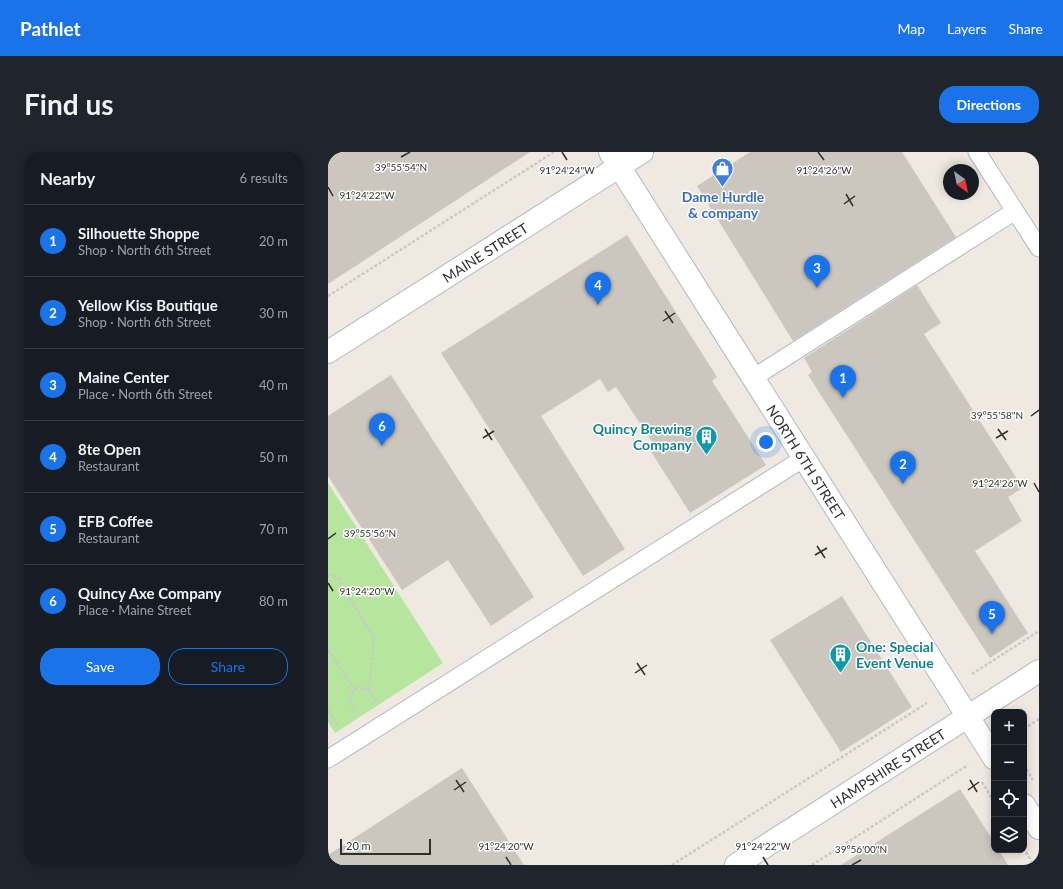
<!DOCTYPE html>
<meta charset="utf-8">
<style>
body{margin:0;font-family:Lato,sans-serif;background:#20242c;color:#f1f3f6}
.controls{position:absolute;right:12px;bottom:12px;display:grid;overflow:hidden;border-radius:8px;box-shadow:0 2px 10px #0003}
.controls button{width:36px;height:36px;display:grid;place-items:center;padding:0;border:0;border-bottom:1px solid #363941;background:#171b24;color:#f1f3f6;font:20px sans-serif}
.compass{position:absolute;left:615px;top:12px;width:36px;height:36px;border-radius:50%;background:#171b24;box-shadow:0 2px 10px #0003;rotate:147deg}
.scale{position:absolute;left:12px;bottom:10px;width:91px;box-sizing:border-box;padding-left:4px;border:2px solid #2e2e2e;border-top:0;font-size:11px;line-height:14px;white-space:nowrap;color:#2e2e2e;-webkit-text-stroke:3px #fff;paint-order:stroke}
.you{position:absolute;left:438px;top:290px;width:14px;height:14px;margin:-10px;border:3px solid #fff;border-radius:50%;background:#1a73e8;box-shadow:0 0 0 6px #1a73e833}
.badge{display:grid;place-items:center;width:26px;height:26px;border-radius:50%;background:#1a73e8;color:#fff;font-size:13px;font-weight:700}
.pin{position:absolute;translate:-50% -33px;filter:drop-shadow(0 1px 2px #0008)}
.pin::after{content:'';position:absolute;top:21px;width:14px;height:12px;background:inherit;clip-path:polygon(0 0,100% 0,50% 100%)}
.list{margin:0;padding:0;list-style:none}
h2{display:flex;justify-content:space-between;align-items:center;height:52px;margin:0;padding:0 16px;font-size:17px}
h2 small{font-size:13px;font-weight:400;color:#9ea1a6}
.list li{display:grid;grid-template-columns:26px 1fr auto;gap:12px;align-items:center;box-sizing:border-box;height:72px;padding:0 16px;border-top:1px solid #363941}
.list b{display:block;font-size:15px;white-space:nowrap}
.list p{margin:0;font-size:13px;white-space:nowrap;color:#9ea1a6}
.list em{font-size:13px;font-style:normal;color:#9ea1a6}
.actions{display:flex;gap:8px;padding:12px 16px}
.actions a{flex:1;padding:9px 0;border:1px solid #1a73e8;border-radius:16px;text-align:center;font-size:14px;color:#1a73e8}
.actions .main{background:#1a73e8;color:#fff}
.icon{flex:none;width:22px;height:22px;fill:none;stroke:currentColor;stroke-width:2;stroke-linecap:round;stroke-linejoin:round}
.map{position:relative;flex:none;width:711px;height:713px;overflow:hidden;border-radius:16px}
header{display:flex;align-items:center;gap:24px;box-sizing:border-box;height:56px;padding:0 20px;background:#1a73e8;color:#fff}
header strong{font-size:19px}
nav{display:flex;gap:22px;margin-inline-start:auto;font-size:14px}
.intro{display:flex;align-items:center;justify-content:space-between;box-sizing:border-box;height:96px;padding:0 24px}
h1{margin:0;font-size:28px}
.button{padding:10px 18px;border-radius:16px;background:#1a73e8;color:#fff;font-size:14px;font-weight:700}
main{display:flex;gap:24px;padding:0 24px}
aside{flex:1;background:#171b24;border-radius:16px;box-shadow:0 2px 10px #0003}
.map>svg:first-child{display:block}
.green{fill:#b6e59e}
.building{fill:#cbc7bf}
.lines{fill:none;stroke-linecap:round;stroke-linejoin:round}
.service-casing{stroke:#b4b7c1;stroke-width:19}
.minor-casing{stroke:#b4b7c1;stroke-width:24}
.tertiary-casing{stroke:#b4b7c1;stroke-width:24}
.path{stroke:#c9c9c9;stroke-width:2.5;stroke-dasharray:3 2;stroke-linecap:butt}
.service{stroke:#fff;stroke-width:17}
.minor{stroke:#fff;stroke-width:22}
.tertiary{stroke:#fff;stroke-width:22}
.ticks{fill:none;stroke:#2e2e2e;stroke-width:1.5}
.labels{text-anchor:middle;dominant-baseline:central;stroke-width:3;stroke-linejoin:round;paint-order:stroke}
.shop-label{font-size:14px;font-weight:bold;fill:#366cbe;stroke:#fff}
.street-label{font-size:14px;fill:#2e2e2e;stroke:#fff}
.culture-label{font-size:14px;font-weight:bold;fill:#0d838f;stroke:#fff;text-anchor:end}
.ticks-label{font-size:10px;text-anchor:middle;fill:#2e2e2e;stroke:#fff;stroke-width:3;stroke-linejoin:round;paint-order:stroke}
</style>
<header>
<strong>Pathlet</strong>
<nav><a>Map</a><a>Layers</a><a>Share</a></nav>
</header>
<div class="intro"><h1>Find us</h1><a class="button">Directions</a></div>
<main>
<aside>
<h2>Nearby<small>6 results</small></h2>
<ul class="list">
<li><span class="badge">1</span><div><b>Silhouette Shoppe</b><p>Shop · North 6th Street</p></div><em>20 m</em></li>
<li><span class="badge">2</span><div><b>Yellow Kiss Boutique</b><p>Shop · North 6th Street</p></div><em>30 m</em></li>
<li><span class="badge">3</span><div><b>Maine Center</b><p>Place · North 6th Street</p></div><em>40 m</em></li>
<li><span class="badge">4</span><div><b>8te Open</b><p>Restaurant</p></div><em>50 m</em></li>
<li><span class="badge">5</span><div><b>EFB Coffee</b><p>Restaurant</p></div><em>70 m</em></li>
<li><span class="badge">6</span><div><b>Quincy Axe Company</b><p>Place · Maine Street</p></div><em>80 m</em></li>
</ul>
<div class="actions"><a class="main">Save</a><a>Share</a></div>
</aside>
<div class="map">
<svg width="711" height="713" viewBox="0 0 711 713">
<rect width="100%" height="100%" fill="#efe9e1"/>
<!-- green -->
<path class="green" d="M0 331 115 511 7 581 0 570Z"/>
<!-- building -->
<path class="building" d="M0 0H202L0 132Z
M422 0H574L628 85 465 189 369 34Z
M299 83 389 225 384 229 438 313 362 361 320 295 325 291 288 235 280 240 272 227 213 264 297 397 255 424 113 201Z
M589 133 613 171 596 182 695 336 680 345 694 369 647 399 700 481 662 506 480 223 484 220 476 206Z
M63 223 206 445 163 474 120 408 74 438 0 324V264Z
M514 444 584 555 513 600 442 488Z
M134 616 196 713H0V703Z
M632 637 666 690V698H671L680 713H513Z"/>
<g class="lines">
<defs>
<path id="service" d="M649 0 711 96
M425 226 687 59
M0 607 476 306"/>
<g id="minor">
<path id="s1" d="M282 0 666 606"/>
<path d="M696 653 711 676"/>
<path id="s2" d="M408 713 711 519"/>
</g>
<g id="tertiary">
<path id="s3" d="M0 200 314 0"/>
</g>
</defs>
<!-- service casing -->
<use href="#service" class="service-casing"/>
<!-- minor casing -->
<use href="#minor" class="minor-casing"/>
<!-- tertiary casing -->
<use href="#tertiary" class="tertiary-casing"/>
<!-- path -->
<path class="path" d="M0 144 226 0
M0 423 9 425 46 486 41 538
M0 498 27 537C19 548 22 551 28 562
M644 522 711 479
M27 537 34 536 41 538 48 549
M0 558 9 573
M696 577 711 567
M696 613 705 628
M654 630 666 650
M698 700 706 713
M344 713 599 551
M484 713 640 613"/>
<!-- service -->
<use href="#service" class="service"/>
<!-- minor -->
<use href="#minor" class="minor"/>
<!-- tertiary -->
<use href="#tertiary" class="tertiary"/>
</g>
<!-- ticks -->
<path class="ticks" d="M234 0 239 8M490 0 496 8M73 5 82 0M0 35 5 44M518 42 525 54M516 52 527 44M337 159 345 171M335 169 347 161M703 264 711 258M157 277 164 288M670 277 678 288M155 286 166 279M668 286 680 279M706 331 711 340M0 387 8 381M489 394 497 406M487 403 499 396M0 431 5 439M309 511 317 523M307 521 319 513M128 628 136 640M642 628 649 640M126 638 138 630M640 638 651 630M178 705 183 713M435 705 440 713M524 713 533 708"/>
<!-- icons -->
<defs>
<symbol id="shop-pin" viewBox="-11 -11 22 30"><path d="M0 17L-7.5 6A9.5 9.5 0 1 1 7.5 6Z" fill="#3f7fe0" stroke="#fff"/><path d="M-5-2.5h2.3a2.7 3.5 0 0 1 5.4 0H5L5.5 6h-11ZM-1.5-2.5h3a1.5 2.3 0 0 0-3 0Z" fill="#fff"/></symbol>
<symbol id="building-pin" viewBox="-11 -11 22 30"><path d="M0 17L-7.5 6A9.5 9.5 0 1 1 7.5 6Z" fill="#0f9aa8" stroke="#fff"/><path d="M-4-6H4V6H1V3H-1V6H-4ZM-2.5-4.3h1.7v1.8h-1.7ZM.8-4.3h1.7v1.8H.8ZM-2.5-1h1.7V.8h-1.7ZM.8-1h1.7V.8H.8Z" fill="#fff"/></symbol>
</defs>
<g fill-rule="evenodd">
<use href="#shop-pin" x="382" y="4" width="25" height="34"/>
<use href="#building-pin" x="366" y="272" width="25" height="34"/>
<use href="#building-pin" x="500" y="490" width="25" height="34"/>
</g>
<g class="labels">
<!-- shop labels -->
<g class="shop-label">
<text x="395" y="44">Dame Hurdle<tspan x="395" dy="16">&amp; company</tspan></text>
</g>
<!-- street labels -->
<g class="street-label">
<text stroke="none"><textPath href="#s3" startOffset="186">MAINE STREET</textPath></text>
<text stroke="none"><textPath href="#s1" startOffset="367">NORTH 6TH STREET</textPath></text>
<text stroke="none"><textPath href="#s2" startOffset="180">HAMPSHIRE STREET</textPath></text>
</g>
<!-- culture labels -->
<g class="culture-label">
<text x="364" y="276">Quincy Brewing<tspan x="364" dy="16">Company</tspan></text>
<text x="528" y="494" text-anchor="start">One: Special<tspan x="528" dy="16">Event Venue</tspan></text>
</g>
</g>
<g class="ticks-label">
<text x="73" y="19">39°55'54"N</text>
<text x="239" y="22">91°24'24"W</text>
<text x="496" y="22">91°24'26"W</text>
<text x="39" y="47">91°24'22"W</text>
<text x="669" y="267">39°55'58"N</text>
<text x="672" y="335">91°24'26"W</text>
<text x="42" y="385">39°55'56"N</text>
<text x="39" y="443">91°24'20"W</text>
<text x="178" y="698">91°24'20"W</text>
<text x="435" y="698">91°24'22"W</text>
<text x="533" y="701">39°56'00"N</text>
</g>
</svg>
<div class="controls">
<button>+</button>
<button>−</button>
<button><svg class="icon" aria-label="locate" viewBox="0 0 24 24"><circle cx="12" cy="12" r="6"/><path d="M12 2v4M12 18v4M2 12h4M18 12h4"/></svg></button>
<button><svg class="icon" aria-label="layers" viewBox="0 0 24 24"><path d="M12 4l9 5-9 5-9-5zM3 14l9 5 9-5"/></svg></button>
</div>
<svg class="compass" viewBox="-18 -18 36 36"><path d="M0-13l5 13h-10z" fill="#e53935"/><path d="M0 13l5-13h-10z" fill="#9ea1a6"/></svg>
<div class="scale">20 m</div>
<div class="you"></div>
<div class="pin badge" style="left:515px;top:246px">1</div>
<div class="pin badge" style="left:575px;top:332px">2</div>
<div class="pin badge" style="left:489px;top:136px">3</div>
<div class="pin badge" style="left:270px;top:153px">4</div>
<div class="pin badge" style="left:664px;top:482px">5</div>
<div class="pin badge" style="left:54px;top:294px">6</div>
</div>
</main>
